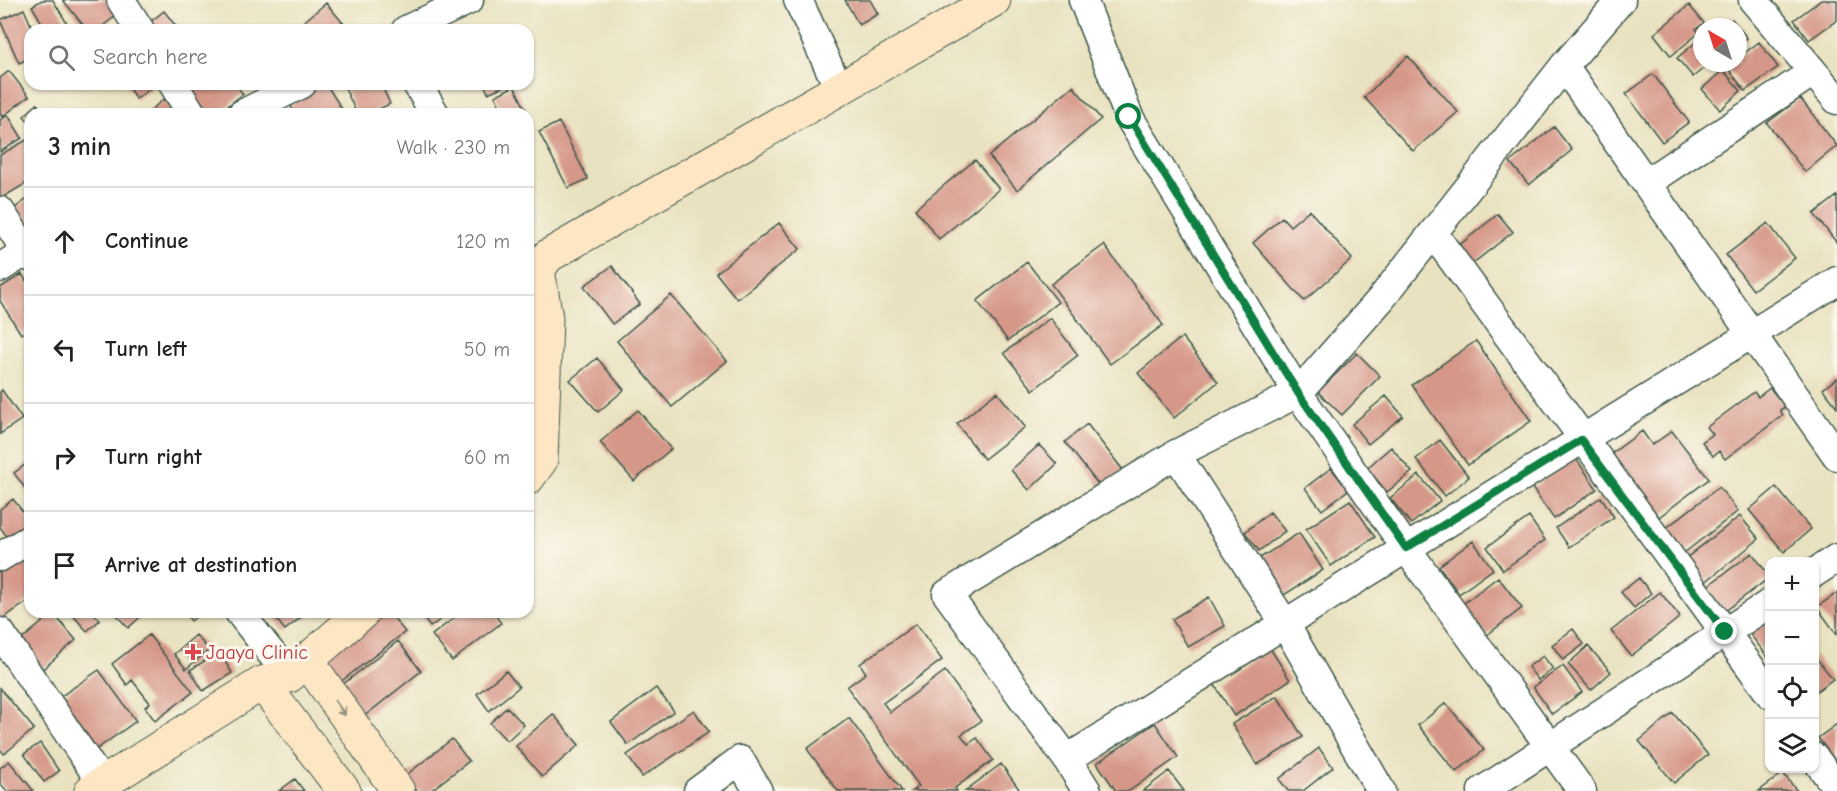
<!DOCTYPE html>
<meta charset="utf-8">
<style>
body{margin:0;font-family:"Comic Neue",sans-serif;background:#f2f2f2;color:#222}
.controls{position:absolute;right:18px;bottom:18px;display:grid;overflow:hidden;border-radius:12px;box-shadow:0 2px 4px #0004}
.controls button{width:54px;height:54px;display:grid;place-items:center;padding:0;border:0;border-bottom:2px solid #e0e0e0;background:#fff;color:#222;font:30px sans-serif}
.compass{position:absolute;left:1693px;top:18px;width:54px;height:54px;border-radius:50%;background:#fff;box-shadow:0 2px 4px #0004;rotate:321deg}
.stop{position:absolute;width:18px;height:18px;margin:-14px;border:4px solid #0b8043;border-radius:50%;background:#fff}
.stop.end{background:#0b8043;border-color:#fff;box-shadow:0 2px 6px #0008}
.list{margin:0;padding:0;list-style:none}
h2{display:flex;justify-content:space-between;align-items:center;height:78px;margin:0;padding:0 24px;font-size:26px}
h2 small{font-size:20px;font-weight:400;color:#767676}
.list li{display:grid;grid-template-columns:39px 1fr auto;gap:18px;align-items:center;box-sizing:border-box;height:108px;padding:0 24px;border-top:2px solid #e0e0e0}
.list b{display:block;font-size:22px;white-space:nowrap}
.list em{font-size:20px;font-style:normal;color:#767676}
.icon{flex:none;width:33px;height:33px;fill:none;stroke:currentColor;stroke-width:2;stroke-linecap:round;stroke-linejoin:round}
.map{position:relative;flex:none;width:1837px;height:791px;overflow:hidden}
.search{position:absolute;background:#fff;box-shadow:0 2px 4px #0004;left:24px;top:24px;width:510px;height:66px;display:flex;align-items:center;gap:15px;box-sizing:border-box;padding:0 21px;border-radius:18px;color:#767676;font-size:22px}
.panel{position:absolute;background:#fff;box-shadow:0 2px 4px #0004;left:24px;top:108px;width:510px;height:510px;border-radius:18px}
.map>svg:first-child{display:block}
.building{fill:#d59788}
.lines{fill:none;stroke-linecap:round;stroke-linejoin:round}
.street-casing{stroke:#3d5649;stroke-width:31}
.secondary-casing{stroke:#3d5649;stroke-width:35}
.street{stroke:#fff;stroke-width:28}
.secondary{stroke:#fce6c4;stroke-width:33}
.oneway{stroke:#8e927c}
.route{stroke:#0b8043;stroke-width:8}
.health-dot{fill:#e0444e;stroke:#fbf7ec;stroke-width:2}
.labels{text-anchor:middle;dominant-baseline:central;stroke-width:6;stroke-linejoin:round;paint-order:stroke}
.health-label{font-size:20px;fill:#be3a42;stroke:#fbf7ec;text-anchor:start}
</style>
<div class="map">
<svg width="1837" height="791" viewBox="0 0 1837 791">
<rect width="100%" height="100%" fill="#fbf7ec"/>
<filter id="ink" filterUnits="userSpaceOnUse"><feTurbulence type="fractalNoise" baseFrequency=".0167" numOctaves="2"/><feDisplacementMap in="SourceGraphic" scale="12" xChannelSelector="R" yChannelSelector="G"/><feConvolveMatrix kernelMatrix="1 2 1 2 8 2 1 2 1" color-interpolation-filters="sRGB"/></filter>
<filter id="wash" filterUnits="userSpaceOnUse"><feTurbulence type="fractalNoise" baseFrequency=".008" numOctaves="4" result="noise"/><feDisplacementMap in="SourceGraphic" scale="24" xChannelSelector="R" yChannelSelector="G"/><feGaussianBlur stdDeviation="1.35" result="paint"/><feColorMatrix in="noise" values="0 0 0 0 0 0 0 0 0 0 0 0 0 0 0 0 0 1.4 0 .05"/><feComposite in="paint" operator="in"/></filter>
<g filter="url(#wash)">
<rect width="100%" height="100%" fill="#e9e2c0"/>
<g id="blocks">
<!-- building -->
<path class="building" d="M42 0H53L71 30H46L32 6Z
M63 0H109L119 13 98 30H87Z
M845 0H870L878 14 859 25Z
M1821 0H1837V20L1809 40 1794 20Z
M326 3 349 30H304L300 25Z
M1689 5 1704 23 1696 29 1699 33 1671 56 1654 34Z
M24 9 33 30H30V58L19 63 0 20Z
M164 11 179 30H148L145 26Z
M1732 19 1747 38 1738 45V27H1722Z
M1702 37V63H1710L1693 77 1677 58Z
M1759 42 1778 67 1745 91 1726 66 1738 63V58Z
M1408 56 1458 112 1413 151 1364 97Z
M1723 70 1741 91 1720 110 1702 89Z
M9 71 29 96 2 117 0 113V78Z
M1653 74 1689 122 1662 142 1626 94Z
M126 84H153L154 86 136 99Z
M197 84H235L243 94 217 114H199L184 94Z
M323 84H326L345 114H296L290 105Z
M343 84H381L390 104 368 114H357Z
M484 84H509L488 93Z
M514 86 528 114H504L495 96Z
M1073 86 1101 119 1017 190 989 156Z
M1800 98 1837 146 1805 172 1767 123Z
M164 99 177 114H146Z
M37 104 46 114H30V123L24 116Z
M8 115 22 138 0 152V120Z
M559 122 588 179 568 188 539 132Z
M1554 127 1572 150 1529 185 1510 162Z
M30 138V181L0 199V155Z
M975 160 999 189 939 239 915 209Z
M1837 196V243L1814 214Z
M30 197V234L8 213Z
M1309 210 1352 259 1304 301 1253 243 1282 217 1290 226Z
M1498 214 1513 232 1472 264 1458 246Z
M779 223 800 249 737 299 716 273Z
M1768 223 1795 258 1753 290 1726 255Z
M1104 245 1163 325 1110 364 1051 284Z
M1027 262 1058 302 1008 341 977 301Z
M612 266 640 304 612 324 584 286Z
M22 274 30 287V328L21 334 0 301V288Z
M671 295 727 361 672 407 617 341Z
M1050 318 1078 355 1033 390 1004 353Z
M1182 337 1218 382 1174 418 1138 373Z
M1476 341 1531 421 1468 465 1412 385Z
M1357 353 1380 376 1342 415 1318 392Z
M597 358 624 390 598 412 570 380Z
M1837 378V407L1823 389Z
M1770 388 1785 407 1780 410 1783 415 1725 459 1719 451 1713 456 1702 442 1713 434 1707 427 1754 392 1758 397Z
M2 390 22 419 0 434V392Z
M997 392 1025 427 984 459 957 424Z
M1386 396 1403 416 1368 444 1352 424Z
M638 410 671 449 634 481 600 442Z
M1087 424 1123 470 1101 488 1065 442Z
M1642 431 1652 445 1672 431 1709 479 1659 517 1611 454Z
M1440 440 1469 477 1445 496 1416 459Z
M1039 445 1057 464 1029 490 1011 470Z
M1391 447 1412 472 1387 492 1367 468Z
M1575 457 1597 489 1554 519 1532 488Z
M30 461V495L14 473Z
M1331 468 1348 490 1322 510 1305 488Z
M1419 475 1440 501 1411 524 1390 498Z
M1719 487 1738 511 1684 553 1665 529Z
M1776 487 1811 529 1784 552 1749 510Z
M1601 497 1614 517 1569 547 1556 528Z
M13 499 30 521V532L13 545 0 527V509Z
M1350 500 1375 537 1331 566 1306 529Z
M1270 512 1285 531 1259 551 1245 532Z
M1740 516 1759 539 1704 583 1685 559Z
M1529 517 1545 540 1503 570 1487 547Z
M1299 533 1323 570 1284 595 1260 558Z
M1473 541 1493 569 1459 594 1439 566Z
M30 543V600L0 620V563Z
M1752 553 1770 577 1724 612 1705 588Z
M1498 577 1522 608 1487 635 1463 604Z
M1639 578 1651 593 1634 608 1621 592Z
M1660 592 1680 617 1631 656 1611 631Z
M1837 593V635L1817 607Z
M1209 597 1225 626 1188 647 1172 619Z
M70 612H92L100 620 87 631Z
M114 612H146L128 628Z
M184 612H202L191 621Z
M270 612H308L285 630Z
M371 612H389L405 632 339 683 317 654Z
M419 612H451L430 627Z
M462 612H493L501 623 452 661 432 635Z
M53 613 76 640 43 669 20 641Z
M1770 618V660L1750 634Z
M916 624 942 660 883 703 890 712 945 671 981 721 961 735 968 744 977 738 993 760 955 788 957 791H912L919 786 847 687 866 673 860 664Z
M1573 629 1584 644 1563 660 1552 645Z
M149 635 193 692 155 721 145 707 150 703 132 680 127 685 112 664Z
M196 635 209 650 186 669 174 654Z
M398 641 421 671 362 718 338 688Z
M1588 646 1611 672 1591 690 1568 664Z
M1270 648 1290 680 1234 716 1214 684Z
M219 652 232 673 203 691 190 670Z
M1814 655 1833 679 1814 693Z
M1543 656 1553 669 1538 680 1528 667Z
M1563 666 1582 692 1552 714 1533 687Z
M99 670 136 721 97 749 60 697Z
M506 671 519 687 489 711 477 694Z
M0 688 34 729 4 754 0 749Z
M656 688 674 711 628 745 611 722Z
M1277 696 1303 737 1257 765 1232 724Z
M1446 703 1484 750 1456 772 1418 725Z
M507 707 524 725 507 741 490 723Z
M694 710 709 732 642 777 627 755Z
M1673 713 1708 755 1674 783 1639 741Z
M553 714 579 745 542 777 516 746Z
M849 718 902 791H838L807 749Z
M1155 723 1178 757 1129 791H1116L1097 763Z
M1837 724V763L1818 738Z
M452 739 469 761 430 791H417L405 776Z
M40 743 59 771 44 782 24 754Z
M1319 748 1333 767 1303 791H1288L1279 779Z
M9 761 33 790 32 791H7L0 783V768Z
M1001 764 1019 789 1016 791H965Z
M1169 771 1184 791H1143Z
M1783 773 1797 791H1759Z
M295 779 304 791H279Z"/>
</g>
</g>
<g filter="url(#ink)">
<use href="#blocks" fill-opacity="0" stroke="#3d5649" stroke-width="1.5"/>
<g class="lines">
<defs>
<path id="street" d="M121 0 140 30
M798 0 839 89
M1083 0 1129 117 1298 393 1406 548 1582 791
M1753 0 1837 100
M406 30 469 0
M1564 66 1837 456
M173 84 192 114
M417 84 435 114
M242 114 302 84
M1646 183 1813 72
M0 211 30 257
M1433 233 1770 694
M0 268 30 249
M1176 454 1285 624 1381 791
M0 557 30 539
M1814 573 1837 558
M239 612 289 676
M0 632 102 783
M1814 757 1837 788
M1067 759 1837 281
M698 791 740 760 758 791
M1087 791 1067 759 947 594 1176 454 1298 393 1381 299 1564 66 1621 0
M1482 791 1770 603"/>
<path id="secondary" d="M528 478 541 460 546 318 538 270 548 256 994 0
M307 660 398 791
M262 683 344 791
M91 791 262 683 289 676 363 612"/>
</defs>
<!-- street casing -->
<use href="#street" class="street-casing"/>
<!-- secondary casing -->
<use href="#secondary" class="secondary-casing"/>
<!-- street -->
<use href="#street" class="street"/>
<!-- secondary -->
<use href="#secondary" class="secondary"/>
</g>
<!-- one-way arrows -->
<defs><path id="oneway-shaft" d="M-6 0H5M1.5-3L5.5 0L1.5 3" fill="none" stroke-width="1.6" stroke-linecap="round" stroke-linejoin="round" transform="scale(1.5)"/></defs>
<use class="oneway" href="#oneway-shaft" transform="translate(340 708) rotate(55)"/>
</g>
<g class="lines" filter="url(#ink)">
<!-- route -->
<path class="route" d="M1129 117 1298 393 1406 548 1581 440 1725 632"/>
</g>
<!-- markers -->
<path class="health-dot" d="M190 643h6v6h6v6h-6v6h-6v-6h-6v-6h6z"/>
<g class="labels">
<!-- health labels -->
<g class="health-label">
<text x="206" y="652">Jaaya Clinic</text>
</g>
</g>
</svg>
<div class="controls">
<button>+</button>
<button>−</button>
<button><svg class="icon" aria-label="locate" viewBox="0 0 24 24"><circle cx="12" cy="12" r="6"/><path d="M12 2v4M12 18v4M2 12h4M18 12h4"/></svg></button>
<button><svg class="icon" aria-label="layers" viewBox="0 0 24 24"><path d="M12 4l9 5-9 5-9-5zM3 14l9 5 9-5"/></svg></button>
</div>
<svg class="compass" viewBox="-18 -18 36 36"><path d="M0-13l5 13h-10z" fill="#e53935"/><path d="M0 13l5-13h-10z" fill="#767676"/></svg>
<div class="stop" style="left:1129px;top:117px"></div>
<div class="stop end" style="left:1725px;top:632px"></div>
<div class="search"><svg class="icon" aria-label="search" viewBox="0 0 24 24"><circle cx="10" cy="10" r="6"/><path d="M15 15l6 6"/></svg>Search here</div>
<section class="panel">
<h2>3 min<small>Walk · 230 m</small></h2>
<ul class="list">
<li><svg class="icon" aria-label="ahead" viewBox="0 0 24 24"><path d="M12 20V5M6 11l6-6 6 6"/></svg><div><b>Continue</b></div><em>120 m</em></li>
<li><svg class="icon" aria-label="left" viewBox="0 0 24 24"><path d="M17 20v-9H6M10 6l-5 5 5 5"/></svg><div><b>Turn left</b></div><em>50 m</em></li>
<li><svg class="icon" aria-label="right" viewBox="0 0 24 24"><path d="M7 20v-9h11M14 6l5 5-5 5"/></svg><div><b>Turn right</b></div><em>60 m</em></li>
<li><svg class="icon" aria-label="arrive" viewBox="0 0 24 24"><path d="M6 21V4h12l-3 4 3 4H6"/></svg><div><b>Arrive at destination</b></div></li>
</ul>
</section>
</div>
